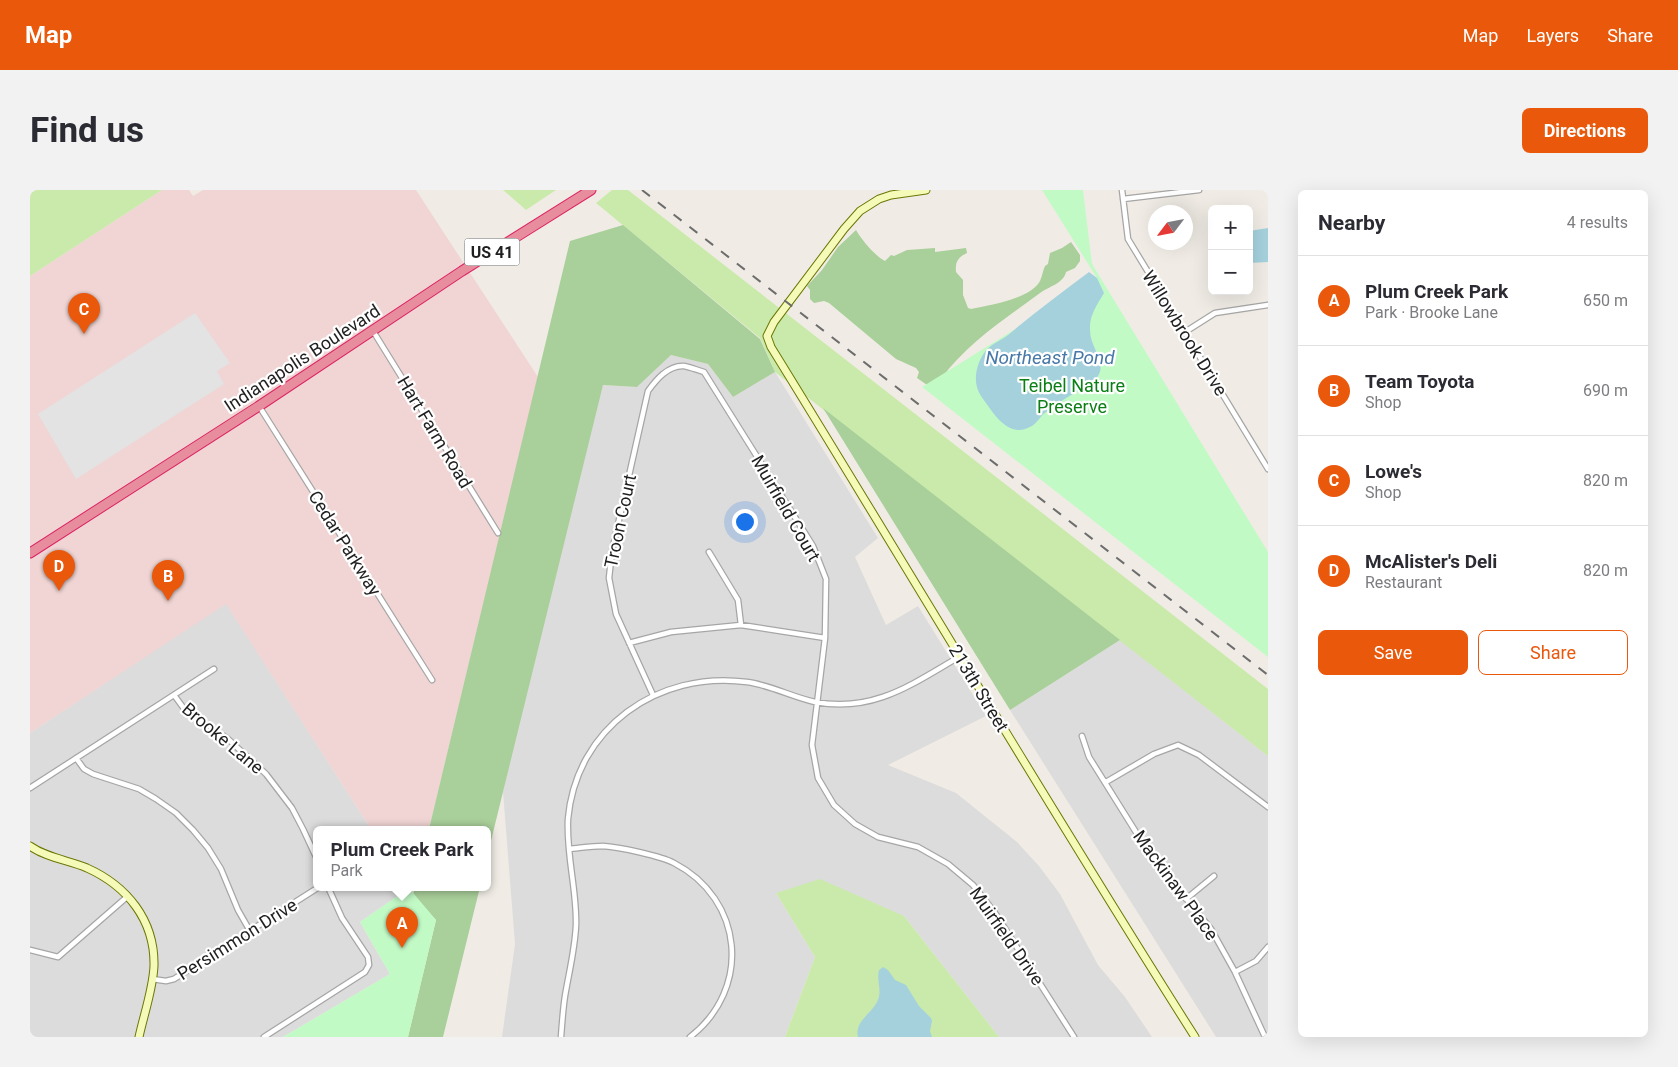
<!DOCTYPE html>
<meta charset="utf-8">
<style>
body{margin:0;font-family:Roboto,sans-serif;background:#f2f2f3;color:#2b2b33}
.controls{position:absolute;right:15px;top:15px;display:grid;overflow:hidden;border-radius:8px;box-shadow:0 5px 20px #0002}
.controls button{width:45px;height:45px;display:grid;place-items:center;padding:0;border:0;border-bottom:1px solid #e1e1e2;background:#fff;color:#2b2b33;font:25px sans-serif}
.compass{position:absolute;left:1118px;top:15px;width:45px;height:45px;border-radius:50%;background:#fff;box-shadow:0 5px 20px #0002;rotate:238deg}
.you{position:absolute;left:714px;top:331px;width:18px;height:18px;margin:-12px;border:4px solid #fff;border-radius:50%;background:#1a73e8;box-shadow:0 0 0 8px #1a73e833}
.badge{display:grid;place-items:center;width:32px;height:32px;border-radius:50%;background:#ea580c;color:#fff;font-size:16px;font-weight:700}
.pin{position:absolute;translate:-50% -41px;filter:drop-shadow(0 1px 2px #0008)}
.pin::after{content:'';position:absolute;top:26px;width:18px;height:15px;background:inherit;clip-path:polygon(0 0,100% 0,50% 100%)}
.popup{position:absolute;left:283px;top:636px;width:178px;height:65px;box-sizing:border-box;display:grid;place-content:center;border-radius:8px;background:#fff;filter:drop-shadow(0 1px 4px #0005);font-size:16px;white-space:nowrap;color:#7c7c81}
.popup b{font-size:19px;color:#2b2b33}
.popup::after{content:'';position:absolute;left:50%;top:100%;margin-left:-10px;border:10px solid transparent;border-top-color:#fff}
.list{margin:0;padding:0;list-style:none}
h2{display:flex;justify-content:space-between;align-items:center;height:65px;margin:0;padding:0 20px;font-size:21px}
h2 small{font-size:16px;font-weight:400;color:#7c7c81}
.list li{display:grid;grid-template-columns:32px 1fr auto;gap:15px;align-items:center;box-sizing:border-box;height:90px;padding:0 20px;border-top:1px solid #e1e1e2}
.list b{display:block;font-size:19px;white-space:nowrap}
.list p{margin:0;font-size:16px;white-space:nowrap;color:#7c7c81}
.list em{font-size:16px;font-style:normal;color:#7c7c81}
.actions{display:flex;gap:10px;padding:15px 20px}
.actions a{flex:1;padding:11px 0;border:1px solid #ea580c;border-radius:8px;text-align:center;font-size:18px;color:#ea580c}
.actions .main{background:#ea580c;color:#fff}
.map{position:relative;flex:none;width:1238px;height:847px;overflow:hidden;border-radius:8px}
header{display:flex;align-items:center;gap:30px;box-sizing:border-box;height:70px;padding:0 25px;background:#ea580c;color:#fff}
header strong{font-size:24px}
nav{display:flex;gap:28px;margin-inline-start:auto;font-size:18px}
.intro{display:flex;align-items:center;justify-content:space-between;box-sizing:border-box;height:120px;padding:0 30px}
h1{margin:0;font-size:35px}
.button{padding:12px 22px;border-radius:8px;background:#ea580c;color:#fff;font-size:18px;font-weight:700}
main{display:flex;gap:30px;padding:0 30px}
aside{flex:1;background:#fff;border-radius:8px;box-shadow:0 5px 20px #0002}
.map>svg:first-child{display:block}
.residential{fill:#dddcdc}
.commercial{fill:#f0d5d4}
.grass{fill:#caeaab}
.forest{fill:#a9cf9a}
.park{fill:#c2fac6}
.parking{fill:#e3e3e3}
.water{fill:#a5d1dd}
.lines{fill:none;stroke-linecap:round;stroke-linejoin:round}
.street-casing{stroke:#a6a6a6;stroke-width:7}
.secondary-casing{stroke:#6b7704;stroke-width:9}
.highway-casing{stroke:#dc2463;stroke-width:11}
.street{stroke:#fff;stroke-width:4.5}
.secondary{stroke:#f6fab9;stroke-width:7}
.highway{stroke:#e78d9e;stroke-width:9}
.rail{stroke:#6d6d6d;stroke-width:2;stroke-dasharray:10 10;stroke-linecap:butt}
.labels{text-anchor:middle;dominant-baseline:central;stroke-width:4.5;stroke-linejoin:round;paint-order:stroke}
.shield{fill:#fff;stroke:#626262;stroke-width:1}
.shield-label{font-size:16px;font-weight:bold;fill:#1f1f1f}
.street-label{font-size:18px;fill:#1f1f1f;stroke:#fff}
.park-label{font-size:18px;fill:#0b7f15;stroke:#fff}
.water-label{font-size:19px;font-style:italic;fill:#4778a7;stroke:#fff}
</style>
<header>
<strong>Map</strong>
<nav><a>Map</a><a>Layers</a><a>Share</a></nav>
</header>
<div class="intro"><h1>Find us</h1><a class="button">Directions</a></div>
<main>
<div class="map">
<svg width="1238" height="847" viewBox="0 0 1238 847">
<rect width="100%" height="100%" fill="#f0ece5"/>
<!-- residential -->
<path class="residential" d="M641 165 678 174 703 207 745 182 848 348 825 367 856 435 888 416 956 526 858 575 926 603 987 652 1009 676 1030 704 1068 775 1095 807 1122 847H969L874 726 746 703 785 767 755 847H472L485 754 473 602 522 381 573 195 607 197Z
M196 413 341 639H287V697L379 698 330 732 360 784 253 847H0V543Z
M1090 450 1238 566V847H1186L980 520Z"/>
<!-- commercial -->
<path class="commercial" d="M132 0H159L163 6 173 0H386L508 187 399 639H341L196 414 0 543V86Z"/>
<!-- grass -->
<path class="grass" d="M0 0H132L0 86Z
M473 0H526L496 20Z
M582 0H598L1238 499V566L745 182 730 148 566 13Z
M790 689 874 726 969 847H755L785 767 746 703Z"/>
<!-- forest -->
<path class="forest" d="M593 35 730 149 745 182 703 207 678 174 641 165 607 197 573 195 457 667V639H399L540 51Z
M826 40C831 49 846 67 855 71L861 65 864 66 877 60 905 58V62L936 58 937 63C928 67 925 72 926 82L933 90V105L938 118 941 119C960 115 1000 109 1010 91 1012 87 1013 80 1015 76L1018 74 1020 63 1032 58 1041 52 1050 65V71L1045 78 1036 82C1034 93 1018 97 1010 103 975 129 937 153 911 189L916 208 887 188 889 182 886 178 866 169 799 113 794 111 784 113 780 109V100L777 96 792 80 808 57Z
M793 218 1090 450 980 520Z
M385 697H450L413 847H378L406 730 383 705Z"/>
<!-- park -->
<path class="park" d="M1012 0H1053L1062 74 1238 362V467L892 197 1067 88Z
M379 698 406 730 378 847H253L360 784 330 732Z"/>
<!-- parking -->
<path class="parking" d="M165 123 200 173 187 181 194 194 46 289 8 224Z"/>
<!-- water -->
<path class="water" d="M1238 38V72L1219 73V41Z
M1059 82 1067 88 1074 103C1067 115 1059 126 1060 140 1060 160 1081 174 1064 191 1049 201 1031 210 1016 222 1010 226 1007 234 1000 237 977 249 962 221 951 206 942 193 946 175 954 163 959 155 970 151 978 145 1004 123 1031 103 1059 82Z
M853 777 858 780 865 790 876 795 889 816 901 828 902 831 900 841 902 847H828C824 832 841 824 847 812 853 801 846 791 849 780Z"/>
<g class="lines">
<defs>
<path id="street" d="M1092 0 1098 49 1238 279
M1093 9 1169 0
M343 141 468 343
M1155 142 1185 123 1238 115
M229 216 402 490
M679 362 708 410 711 435
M599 453 641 442 711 435 795 448
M144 505 155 520 198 549 236 584 262 618 273 639 287 669
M623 505 586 424 579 388 582 361 618 201C626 190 638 175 654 176 660 177 667 180 674 182L783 356 796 389 795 448 782 555 788 588 804 615 825 634 848 647 888 657 918 674 943 695 965 723 1044 847
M1052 546 1059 567 1119 663 1181 739 1205 782 1235 847
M46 568 54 579 63 584 109 599 126 609 146 623 163 640 178 658 191 679 208 720 220 741
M1076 592 1124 564 1148 555 1169 565 1238 617
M0 598 184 479
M539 659C550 658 562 656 573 656 589 657 631 666 644 673 714 709 722 799 660 847
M1156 709 1184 686
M0 760 28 767 98 706
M1205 782 1226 771 1238 757
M122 789 136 791 144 789 289 697
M234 847 335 782 339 775 338 767 312 728 298 697
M531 847C532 833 533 819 535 806 539 782 545 759 546 735 547 700 536 665 538 629 546 538 628 480 717 492 740 495 762 507 785 512 844 523 882 494 929 467"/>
<path id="secondary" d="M896 0 861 5 849 9 830 21 814 39 744 132 737 146 741 157C883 387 1020 619 1165 847
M0 656C17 668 38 670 57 678 97 696 125 730 124 776 123 799 114 824 109 847"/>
<path id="highway" d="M0 363 229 216 432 81 561 0"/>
</defs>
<!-- street casing -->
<use href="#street" class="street-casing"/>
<!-- secondary casing -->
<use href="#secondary" class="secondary-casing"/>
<!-- highway casing -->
<use href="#highway" class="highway-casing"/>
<!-- street -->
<use href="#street" class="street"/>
<!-- secondary -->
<use href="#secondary" class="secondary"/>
<!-- highway -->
<use href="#highway" class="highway"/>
<!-- rail -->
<path class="rail" d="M612 0 1238 485"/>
</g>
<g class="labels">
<!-- shield labels -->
<rect class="shield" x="434.5" y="48.5" width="55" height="27" rx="4"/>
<g class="shield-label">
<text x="462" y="62">US 41</text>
</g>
<!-- street labels -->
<g class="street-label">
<text transform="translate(1155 143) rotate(58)">Willowbrook Drive</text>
<text transform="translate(272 168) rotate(-33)">Indianapolis Boulevard</text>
<text transform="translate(405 242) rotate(59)">Hart Farm Road</text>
<text transform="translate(756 318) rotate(60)">Muirfield Court</text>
<text transform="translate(590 331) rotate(-78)">Troon Court</text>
<text transform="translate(315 353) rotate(58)">Cedar Parkway</text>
<text transform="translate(949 498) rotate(59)">213th Street</text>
<text transform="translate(193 548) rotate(40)">Brooke Lane</text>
<text transform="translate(1146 695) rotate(54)">Mackinaw Place</text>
<text transform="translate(977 746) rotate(55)">Muirfield Drive</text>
<text transform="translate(207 749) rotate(-32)">Persimmon Drive</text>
</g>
<!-- park labels -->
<g class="park-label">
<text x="1042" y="195">Teibel Nature<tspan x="1042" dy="21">Preserve</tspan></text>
</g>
<!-- water labels -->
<g class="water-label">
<text x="1020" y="167">Northeast Pond</text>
</g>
</g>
</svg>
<div class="controls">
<button>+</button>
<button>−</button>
</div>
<svg class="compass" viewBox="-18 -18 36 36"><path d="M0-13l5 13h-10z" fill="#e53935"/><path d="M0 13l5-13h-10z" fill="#7c7c81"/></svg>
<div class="you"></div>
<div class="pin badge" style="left:372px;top:758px">A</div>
<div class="popup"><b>Plum Creek Park</b>Park</div>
<div class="pin badge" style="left:138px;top:411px">B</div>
<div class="pin badge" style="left:54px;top:144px">C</div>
<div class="pin badge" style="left:29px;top:401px">D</div>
</div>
<aside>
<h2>Nearby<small>4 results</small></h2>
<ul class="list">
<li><span class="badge">A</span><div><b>Plum Creek Park</b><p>Park · Brooke Lane</p></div><em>650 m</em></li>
<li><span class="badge">B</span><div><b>Team Toyota</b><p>Shop</p></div><em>690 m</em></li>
<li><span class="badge">C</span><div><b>Lowe's</b><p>Shop</p></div><em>820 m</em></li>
<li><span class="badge">D</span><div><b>McAlister's Deli</b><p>Restaurant</p></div><em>820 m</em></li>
</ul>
<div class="actions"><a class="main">Save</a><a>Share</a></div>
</aside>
</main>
